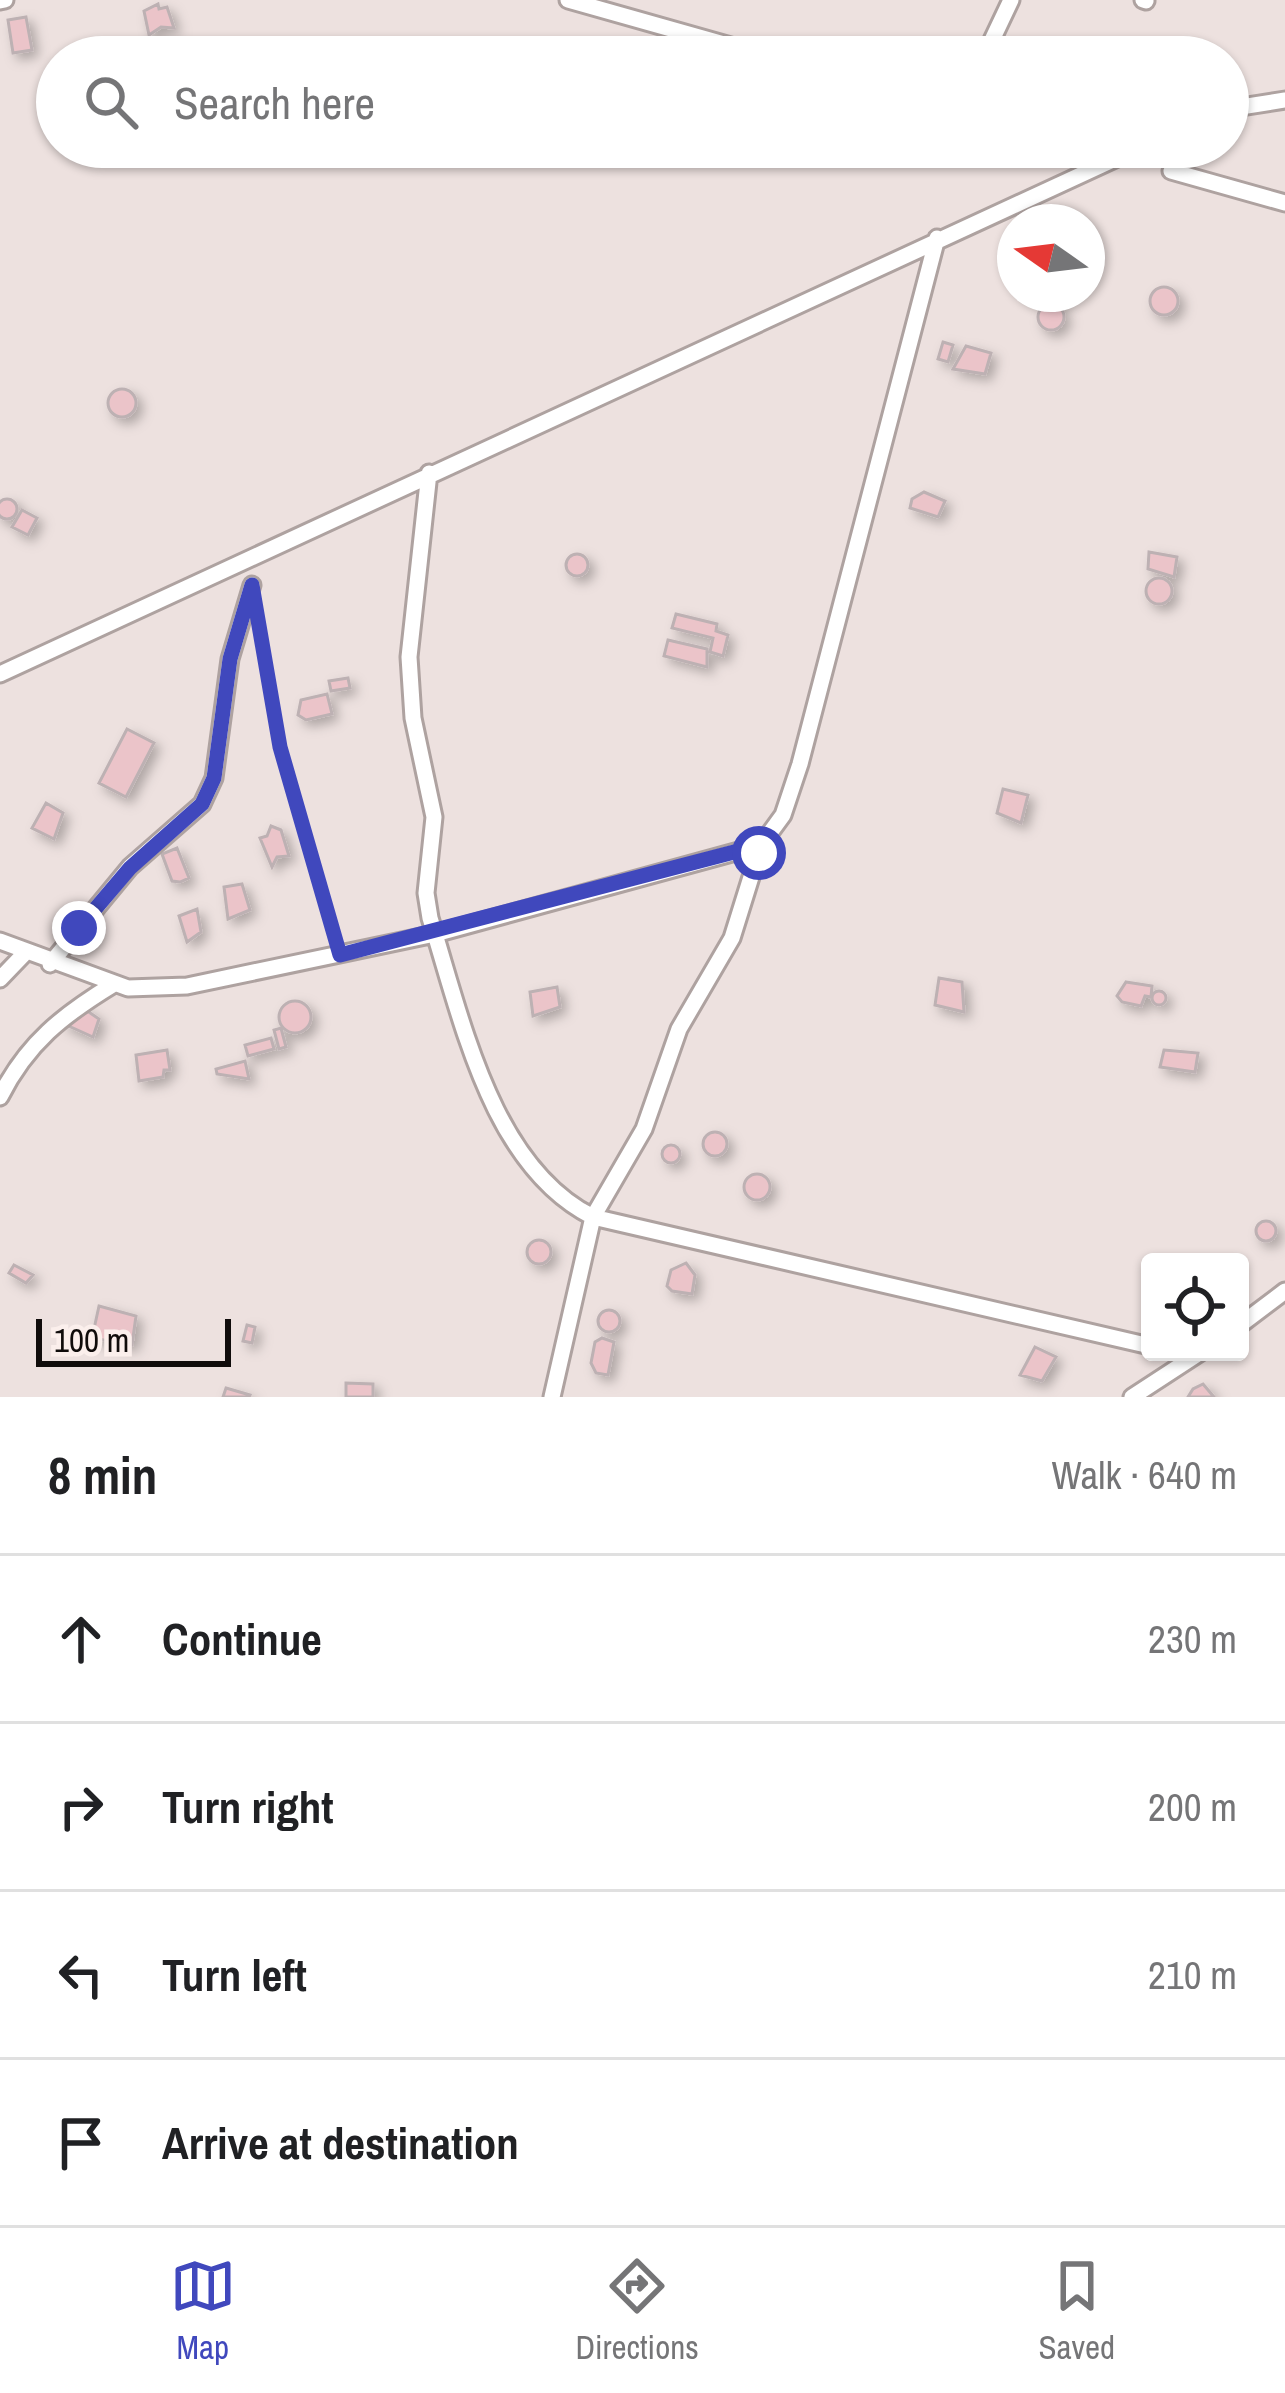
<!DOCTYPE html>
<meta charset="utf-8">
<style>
body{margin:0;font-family:"Archivo Narrow",sans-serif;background:#f6f6f6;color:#202124}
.controls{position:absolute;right:36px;bottom:36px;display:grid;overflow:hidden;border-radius:12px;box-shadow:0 3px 9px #0004}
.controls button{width:108px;height:108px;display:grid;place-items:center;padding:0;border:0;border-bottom:3px solid #e0e0e0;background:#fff;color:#202124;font:60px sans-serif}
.compass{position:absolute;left:997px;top:204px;width:108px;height:108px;border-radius:50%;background:#fff;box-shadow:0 3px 9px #0004;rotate:284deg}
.scale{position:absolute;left:36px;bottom:30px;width:195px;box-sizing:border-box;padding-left:12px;border:6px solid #100c0b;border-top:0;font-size:33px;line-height:42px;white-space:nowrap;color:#100c0b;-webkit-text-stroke:9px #fbefec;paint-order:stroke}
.stop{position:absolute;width:36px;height:36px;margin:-27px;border:9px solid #4048bd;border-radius:50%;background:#fff}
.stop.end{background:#4048bd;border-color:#fff;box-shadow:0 3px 12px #0008}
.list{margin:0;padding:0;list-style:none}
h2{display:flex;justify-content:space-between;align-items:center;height:156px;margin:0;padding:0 48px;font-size:51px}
h2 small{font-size:39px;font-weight:400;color:#757577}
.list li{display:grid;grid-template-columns:78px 1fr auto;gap:36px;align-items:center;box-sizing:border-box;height:168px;padding:0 48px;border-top:3px solid #e0e0e0}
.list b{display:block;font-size:45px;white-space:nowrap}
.list em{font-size:39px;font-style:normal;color:#757577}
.icon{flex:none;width:66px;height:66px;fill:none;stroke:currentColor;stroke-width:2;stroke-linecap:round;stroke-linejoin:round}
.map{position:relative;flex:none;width:1285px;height:1397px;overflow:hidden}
.search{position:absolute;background:#fff;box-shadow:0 3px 9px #0004;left:36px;right:36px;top:36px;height:132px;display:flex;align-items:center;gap:30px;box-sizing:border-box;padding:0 42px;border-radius:66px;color:#757577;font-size:45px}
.sheet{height:828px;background:#fff}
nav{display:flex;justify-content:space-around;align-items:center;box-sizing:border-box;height:168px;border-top:3px solid #e0e0e0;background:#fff;font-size:33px;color:#757577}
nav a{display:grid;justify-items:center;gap:6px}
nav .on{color:#4048bd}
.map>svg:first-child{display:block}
.building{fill:#ebc4c9;stroke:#bdb1b3;stroke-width:3;filter:url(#shadow)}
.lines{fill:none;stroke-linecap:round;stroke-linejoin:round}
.minor-casing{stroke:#aea2a0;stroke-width:21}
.path{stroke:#807876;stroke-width:3;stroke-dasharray:12 6;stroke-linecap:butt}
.minor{stroke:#fff;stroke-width:15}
.route{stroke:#4048bd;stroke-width:15}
</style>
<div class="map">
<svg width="1285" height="1397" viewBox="0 0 1285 1397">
<defs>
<filter id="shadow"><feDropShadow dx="5.5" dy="5.5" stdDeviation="6" flood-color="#0004"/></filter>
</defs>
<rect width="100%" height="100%" fill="#ede1df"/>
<!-- building -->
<path class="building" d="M158 4 159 9 167 7 174 28 161 27 149 35 144 11Z
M26 17 32 50 13 53 8 20Z
M1150 301a14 14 0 1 1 28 0a14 14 0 1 1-28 0Z
M1038 317a13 13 0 1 1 26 0a13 13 0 1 1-26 0Z
M943 342 953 345 948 362 938 359Z
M966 346 991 353 985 374 953 369Z
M108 403a14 14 0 1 1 28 0a14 14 0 1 1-28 0Z
M924 492 945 501 938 517 910 508 912 499Z
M-3 509a10 10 0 1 1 20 0a10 10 0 1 1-20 0Z
M22 510 37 518 28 535 12 527Z
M1149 552 1177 557 1174 577 1148 569Z
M566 565a11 11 0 1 1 22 0a11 11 0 1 1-22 0Z
M1146 591a13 13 0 1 1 26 0a13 13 0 1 1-26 0Z
M676 614 717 624 716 631 728 635 723 656 710 652 713 638 672 628Z
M668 640 707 649V667L664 656Z
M348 678 350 688 331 691 329 681Z
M327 694 332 714 306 720 298 715 301 700Z
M127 729 154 743 126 797 99 783Z
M1003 789 1028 795 1021 823 997 813Z
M46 803 63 813 54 839 32 828Z
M271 826 281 830 289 856 277 857 272 867 260 838 267 836Z
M177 848 189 878 180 882 172 881 162 854Z
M242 884 250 910 228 919 224 887Z
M197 909 201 932 187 942 179 916Z
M939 978 962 982 964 1012 935 1005Z
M1126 982 1152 986 1151 997 1145 996 1141 1006 1122 1002 1117 996Z
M557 987 560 1007 533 1016 530 992Z
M1152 998a7 7 0 1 1 14 0a7 7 0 1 1-14 0Z
M279 1017a16 16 0 1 1 32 0a16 16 0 1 1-32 0Z
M83 1008 99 1019 93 1037 62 1023Z
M281 1028 286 1047 279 1049 274 1030Z
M271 1038 274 1049 248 1056 245 1045Z
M167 1050 170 1070H164L163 1077 139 1081 136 1055Z
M1164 1050 1198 1053 1195 1072 1160 1067Z
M245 1061 249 1079 217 1074 216 1069Z
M703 1144a12 12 0 1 1 24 0a12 12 0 1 1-24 0Z
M662 1154a9 9 0 1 1 18 0a9 9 0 1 1-18 0Z
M744 1187a13 13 0 1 1 26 0a13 13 0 1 1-26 0Z
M1256 1231a10 10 0 1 1 20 0a10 10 0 1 1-20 0Z
M527 1252a12 12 0 1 1 24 0a12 12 0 1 1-24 0Z
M686 1263 695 1275 692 1294 672 1291 667 1286 671 1270Z
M14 1265 33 1275 26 1283 9 1273Z
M99 1306 136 1316 132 1345 92 1338Z
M598 1321a11 11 0 1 1 22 0a11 11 0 1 1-22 0Z
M247 1325 255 1327 252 1343 243 1341Z
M602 1338 614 1342 608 1375 596 1373 591 1363 595 1342Z
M1035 1347 1056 1357 1042 1381 1020 1375Z
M346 1383 373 1384V1397H346Z
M1203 1384 1214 1397H1188L1193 1389Z
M226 1388 250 1395 249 1397H223Z"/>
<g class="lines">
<defs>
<path id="minor" d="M568 0 770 57
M1143 0 1146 1
M0 1 5 0
M984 57 1011 0
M1228 109 1285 100
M1171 171 1285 203
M429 473 409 657 413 718 434 817 426 893 430 918C462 1019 491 1166 593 1217L1150 1346
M0 674 1141 147
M0 941 128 988 187 986 435 934 761 845 783 815 800 764 937 238
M50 964 130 867 202 804 214 778 230 659 252 585
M0 979 25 953
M0 1097C27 1043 63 1015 114 984
M1240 1325 1285 1291
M552 1397 593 1217 644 1129 679 1029 732 938 761 845
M1132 1397 1201 1352"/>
</defs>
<!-- minor casing -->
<use href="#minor" class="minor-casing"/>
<!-- path -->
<path class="path" d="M257 617 280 747 335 939"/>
<!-- minor -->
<use href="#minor" class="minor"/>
</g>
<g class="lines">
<!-- route -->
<path class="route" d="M79 928 130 868 202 804 214 778 230 659 252 585 280 747 340 955 761 845 759 853"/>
</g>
</svg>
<div class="controls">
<button><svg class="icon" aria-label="locate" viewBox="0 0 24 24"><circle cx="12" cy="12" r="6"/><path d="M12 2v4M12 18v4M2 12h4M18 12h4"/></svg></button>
</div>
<svg class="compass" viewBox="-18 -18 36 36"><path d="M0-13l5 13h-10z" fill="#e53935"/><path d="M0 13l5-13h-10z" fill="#757577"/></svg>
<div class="scale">100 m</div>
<div class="stop" style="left:759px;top:853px"></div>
<div class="stop end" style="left:79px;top:928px"></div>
<div class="search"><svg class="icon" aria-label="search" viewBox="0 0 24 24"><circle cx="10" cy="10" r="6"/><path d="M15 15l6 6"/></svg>Search here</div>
</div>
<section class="sheet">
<h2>8 min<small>Walk · 640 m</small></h2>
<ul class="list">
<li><svg class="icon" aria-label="ahead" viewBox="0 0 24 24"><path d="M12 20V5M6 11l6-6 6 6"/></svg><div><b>Continue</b></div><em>230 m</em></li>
<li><svg class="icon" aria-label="right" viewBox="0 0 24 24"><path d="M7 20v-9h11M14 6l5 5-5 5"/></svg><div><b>Turn right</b></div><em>200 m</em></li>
<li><svg class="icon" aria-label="left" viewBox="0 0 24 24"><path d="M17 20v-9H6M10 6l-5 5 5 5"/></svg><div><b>Turn left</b></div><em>210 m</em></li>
<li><svg class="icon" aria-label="arrive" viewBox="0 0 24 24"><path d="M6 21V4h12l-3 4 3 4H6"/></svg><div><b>Arrive at destination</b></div></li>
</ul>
</section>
<nav>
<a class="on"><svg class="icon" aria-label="map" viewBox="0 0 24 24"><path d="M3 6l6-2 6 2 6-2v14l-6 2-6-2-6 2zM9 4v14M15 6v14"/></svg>Map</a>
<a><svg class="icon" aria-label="directions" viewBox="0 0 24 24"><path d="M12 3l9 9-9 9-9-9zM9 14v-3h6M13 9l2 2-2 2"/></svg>Directions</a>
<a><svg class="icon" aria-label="saved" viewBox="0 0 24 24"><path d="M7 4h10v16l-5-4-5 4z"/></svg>Saved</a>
</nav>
